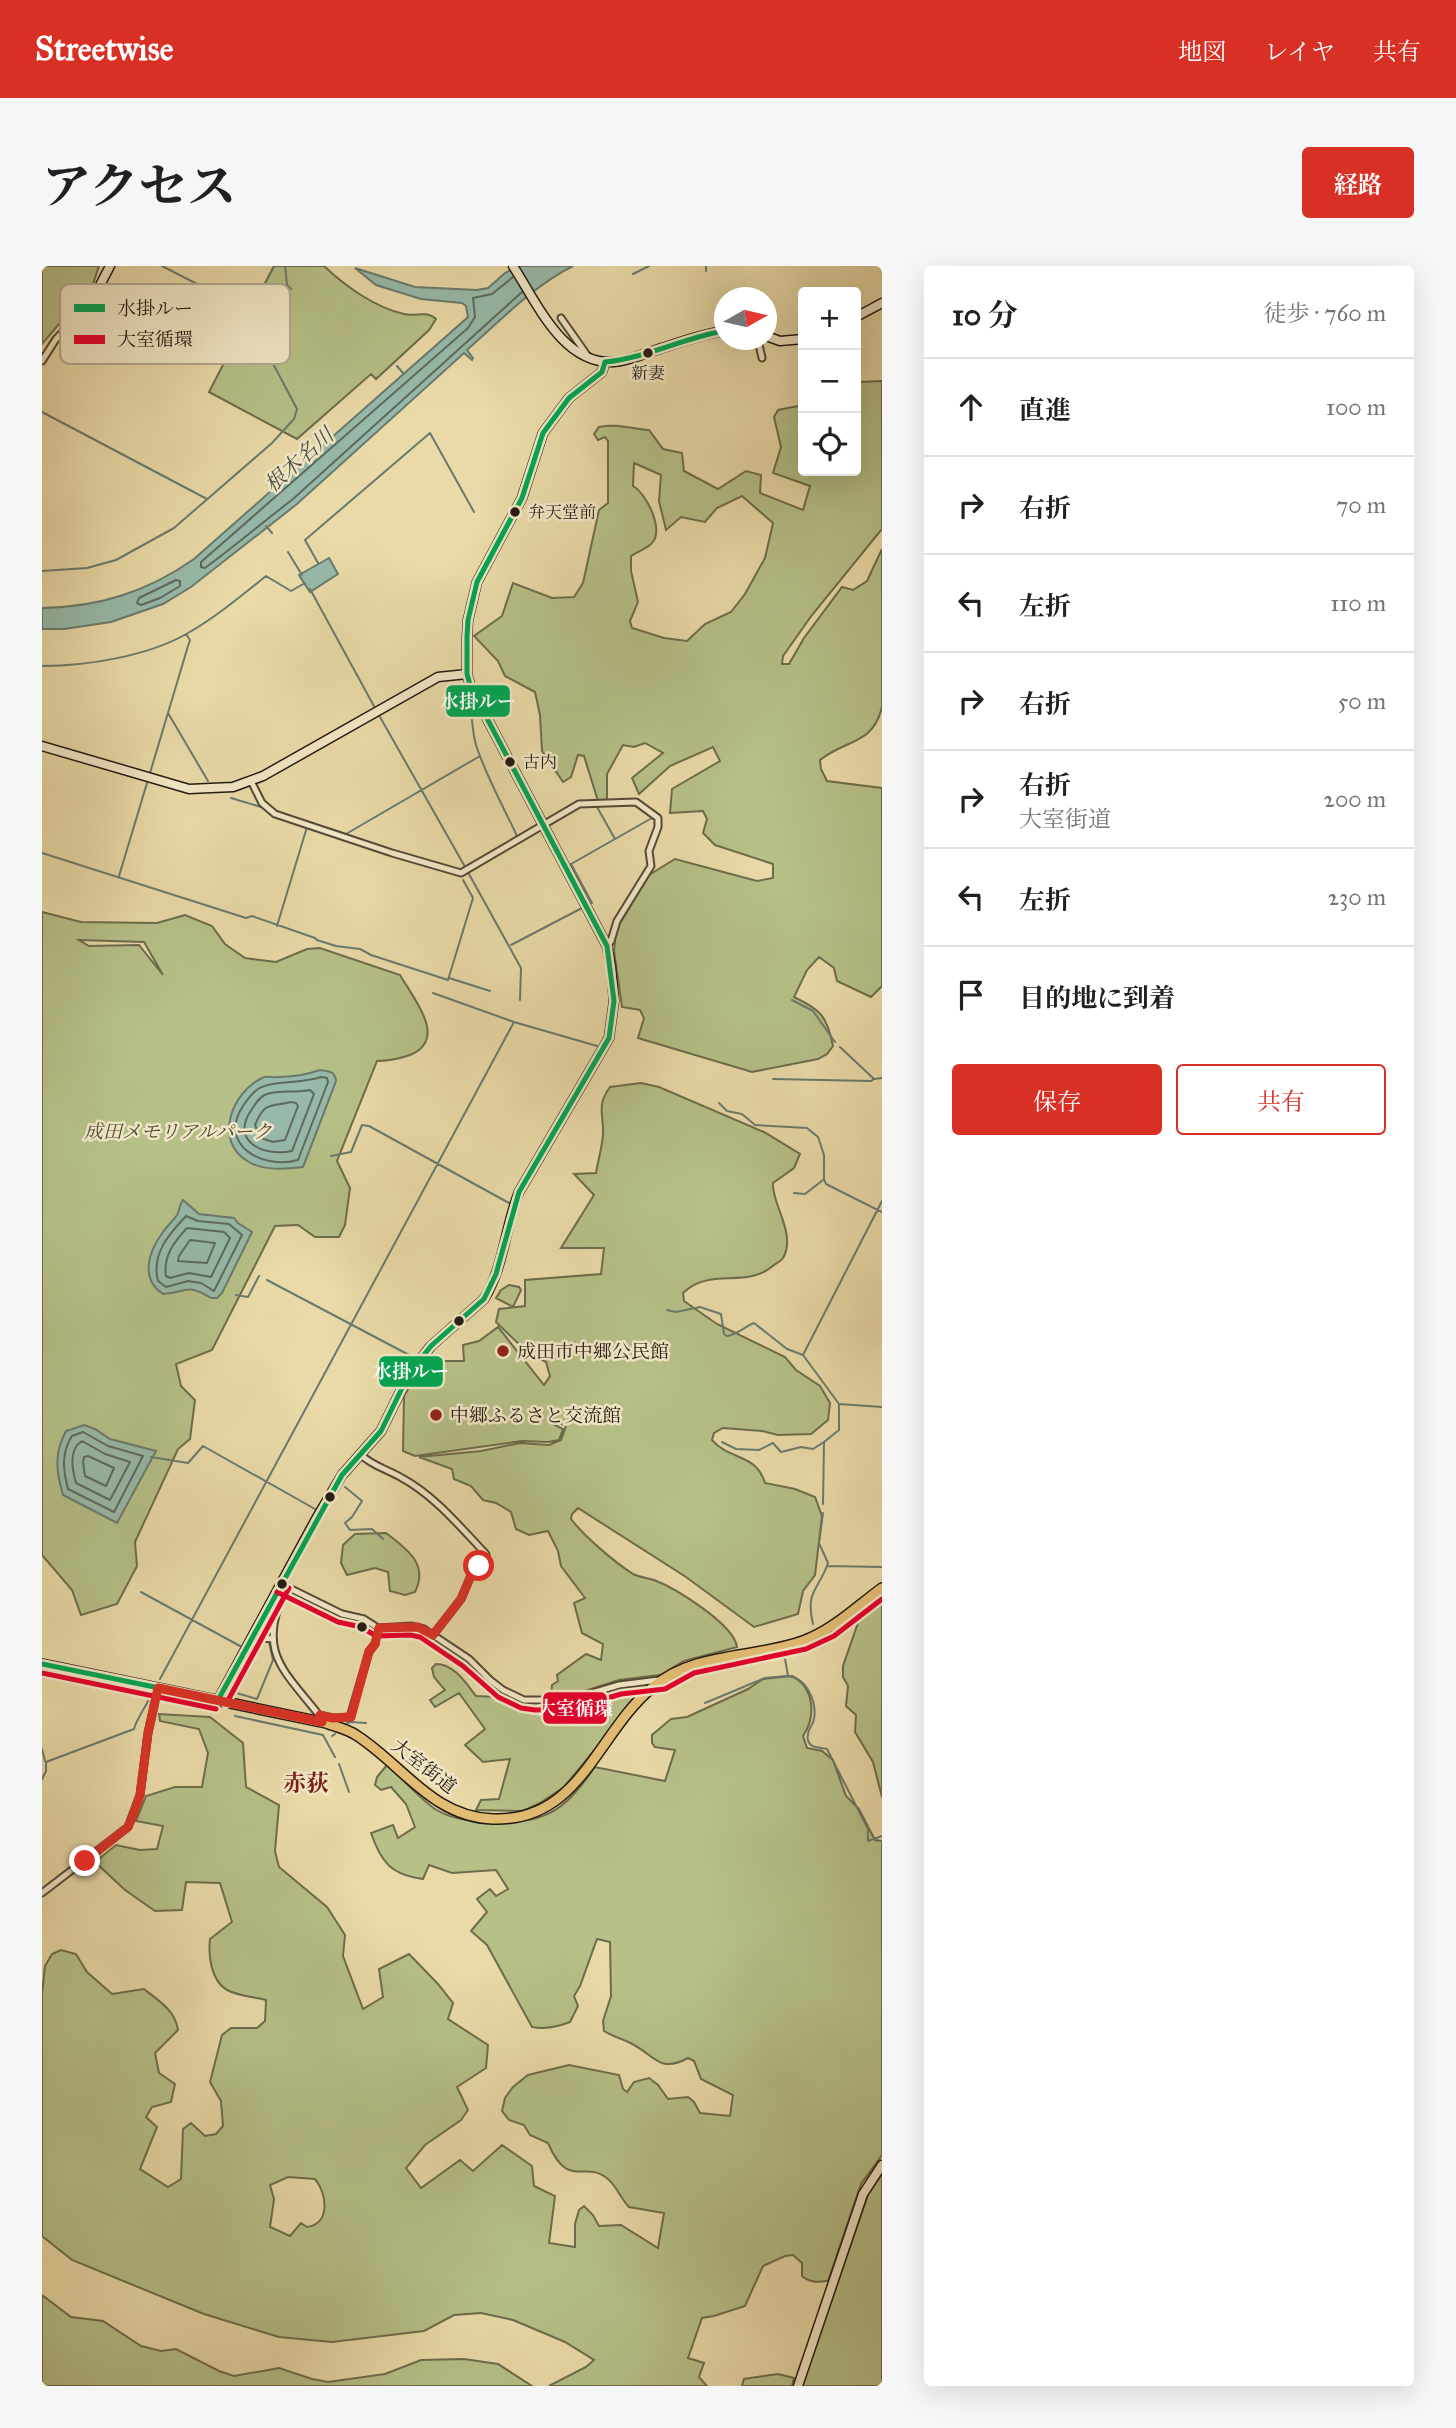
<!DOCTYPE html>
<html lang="ja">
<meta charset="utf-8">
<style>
body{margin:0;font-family:"IM FELL Great Primer","Noto Serif JP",serif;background:#f6f6f6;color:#202124}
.controls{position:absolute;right:21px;top:21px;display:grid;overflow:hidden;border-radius:7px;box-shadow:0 7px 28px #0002}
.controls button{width:63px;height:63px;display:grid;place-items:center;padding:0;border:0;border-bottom:2px solid #e0e0e0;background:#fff;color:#202124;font:35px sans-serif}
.compass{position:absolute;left:672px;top:21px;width:63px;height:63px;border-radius:50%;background:#fff;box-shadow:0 7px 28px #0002;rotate:82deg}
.stop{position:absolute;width:21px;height:21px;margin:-16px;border:5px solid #d93025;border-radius:50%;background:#fff}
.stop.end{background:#d93025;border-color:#fff;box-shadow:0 2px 7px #0008}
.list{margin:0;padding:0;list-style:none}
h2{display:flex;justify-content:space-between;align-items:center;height:91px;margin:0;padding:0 28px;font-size:30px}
h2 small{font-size:23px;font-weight:400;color:#757577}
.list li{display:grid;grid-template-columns:46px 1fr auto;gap:21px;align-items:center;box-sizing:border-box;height:98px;padding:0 28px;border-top:2px solid #e0e0e0}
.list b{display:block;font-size:26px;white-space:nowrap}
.list p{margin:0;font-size:23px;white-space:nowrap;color:#757577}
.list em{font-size:23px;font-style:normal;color:#757577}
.actions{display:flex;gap:14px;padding:21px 28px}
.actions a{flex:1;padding:16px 0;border:2px solid #d93025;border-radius:7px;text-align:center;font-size:24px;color:#d93025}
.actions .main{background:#d93025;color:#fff}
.icon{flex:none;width:38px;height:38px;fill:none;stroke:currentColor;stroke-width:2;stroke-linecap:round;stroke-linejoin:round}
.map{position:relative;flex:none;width:840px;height:2120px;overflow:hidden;border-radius:7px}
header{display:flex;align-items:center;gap:42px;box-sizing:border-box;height:98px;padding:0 35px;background:#d93025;color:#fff}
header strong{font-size:33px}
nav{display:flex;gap:38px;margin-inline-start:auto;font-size:24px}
.intro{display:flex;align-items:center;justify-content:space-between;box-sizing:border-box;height:168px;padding:0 42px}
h1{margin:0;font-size:49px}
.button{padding:18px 32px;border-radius:7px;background:#d93025;color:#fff;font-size:24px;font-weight:700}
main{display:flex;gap:42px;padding:0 42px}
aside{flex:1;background:#fff;border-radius:7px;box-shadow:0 7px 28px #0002}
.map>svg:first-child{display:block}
.green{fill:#b6c087;stroke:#6c6c4c;stroke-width:2;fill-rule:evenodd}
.water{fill:#97baaa;stroke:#697a6d;stroke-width:2}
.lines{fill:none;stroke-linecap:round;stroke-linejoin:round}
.shore{stroke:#5d6a5e;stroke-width:2}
.stream{stroke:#697a6d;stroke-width:2}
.street-casing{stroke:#544936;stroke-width:9}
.secondary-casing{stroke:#231911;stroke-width:11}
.primary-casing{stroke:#231911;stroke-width:12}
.street{stroke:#f1e7c6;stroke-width:5}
.secondary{stroke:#f1e7c6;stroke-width:8}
.primary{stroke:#e4bd74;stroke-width:9}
.bus-1-casing{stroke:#f1e7c6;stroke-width:10}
.bus-2-casing{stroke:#f1e7c6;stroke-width:10}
.bus-1{stroke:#00a651;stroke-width:5}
.bus-2{stroke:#e4002b;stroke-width:5}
.route{stroke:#d93025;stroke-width:9}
.bus-dot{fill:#231911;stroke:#f1e7c6;stroke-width:2.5}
.poi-dot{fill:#8f2418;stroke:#f1e7c6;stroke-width:2.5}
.labels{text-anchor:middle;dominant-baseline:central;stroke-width:5;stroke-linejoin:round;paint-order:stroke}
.bus-label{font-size:17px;fill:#231911;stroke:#f1e7c6;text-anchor:start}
.park-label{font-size:19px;font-style:italic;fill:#4f4b34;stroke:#f1e7c6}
.poi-label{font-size:19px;fill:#231911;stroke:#f1e7c6;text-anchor:start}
.street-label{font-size:19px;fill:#231911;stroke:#f1e7c6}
.water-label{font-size:21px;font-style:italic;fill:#4c5147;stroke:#f1e7c6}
.quarter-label{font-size:23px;font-weight:bold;fill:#7a1f14;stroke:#f1e7c6}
.key{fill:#f1e7c6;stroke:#b3a990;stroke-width:2}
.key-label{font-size:19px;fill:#231911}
.line-badge{stroke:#f1e7c6;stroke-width:2.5}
.badge-label{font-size:19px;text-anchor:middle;font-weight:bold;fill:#fff}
</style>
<header>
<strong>Streetwise</strong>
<nav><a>地図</a><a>レイヤ</a><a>共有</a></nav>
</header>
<div class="intro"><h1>アクセス</h1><a class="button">経路</a></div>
<main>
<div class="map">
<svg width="840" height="2120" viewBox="0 0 840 2120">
<rect width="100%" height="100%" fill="#e9daa7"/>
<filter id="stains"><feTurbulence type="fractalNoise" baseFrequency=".00286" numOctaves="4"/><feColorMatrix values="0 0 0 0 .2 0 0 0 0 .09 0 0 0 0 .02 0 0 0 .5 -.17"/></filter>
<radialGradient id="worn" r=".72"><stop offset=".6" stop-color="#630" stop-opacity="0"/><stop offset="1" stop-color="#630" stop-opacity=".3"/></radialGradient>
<!-- green -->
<path class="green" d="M0 0H57L51 18 0 78Z
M232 0H282C303 20 334 42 362 48 374 51 385 44 394 53L387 64 334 113 329 108 255 173 167 126Z
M814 110 819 116 840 115V263L770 349 741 390 740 398H747L762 372 800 321 811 324 825 315 840 283V441C831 479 804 473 778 494L779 503 785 515 840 522V720L829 731 795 715 792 702 777 691 765 704 752 731C779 744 785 750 791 780L785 788 776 793 710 806 596 772 602 752 598 744 580 741 572 685 574 664 607 609 633 593 715 615 731 612V598L673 579 661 567 665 553 661 545 628 547 630 523 678 495 671 481 628 500 597 528 590 512 621 487 603 477 592 481 581 479 565 508V534L556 535 542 490 536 489 529 511 521 516 500 485 498 449 493 426 463 410 456 395 432 370 460 350 471 317 510 332 532 331 541 317 557 244 566 237V175L563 171 556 174 552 168 557 161C575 157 589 163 607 164L621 183 640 187 642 205 676 223 704 205 719 209 718 227 761 244 768 220 731 207 739 181 732 151 736 144 761 139V205H814ZM592 197 619 209 617 235 624 264 639 251 663 256 675 242 700 230 731 257 723 292 703 328 689 346 663 358 645 375 622 372 590 362 588 355 596 336 589 305V290C595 286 604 283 609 278 623 265 605 228 591 220Z
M0 646 39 656 115 657 143 649 170 660 183 678 203 692 234 696 265 683 278 682 358 709C371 732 407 773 368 789 356 793 348 795 335 795L295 895 308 922 303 959 297 971H273L256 959 233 960 170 1084 134 1098 139 1120 153 1134 148 1173 136 1183 93 1276 95 1300 75 1338 39 1349 30 1324 0 1289ZM37 674 102 676 121 709 97 679 47 680Z
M599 817 617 821 722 866 758 888 752 902 731 917C729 937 755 968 741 992 739 995 735 997 732 999 704 1024 669 1000 641 1027L642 1035 675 1058 743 1091 754 1104 778 1120 788 1137 786 1154 769 1168 736 1169 720 1165 681 1162 672 1167 670 1174C688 1195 714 1187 723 1217L753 1223 773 1231 780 1250 773 1309 761 1325 756 1348 712 1361 644 1311 536 1242 530 1248 529 1253C542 1270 572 1296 591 1308 597 1311 605 1312 612 1314 633 1322 692 1358 695 1381L642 1395 618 1409 577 1414 527 1430 509 1431 510 1419 516 1415 515 1409 544 1388 559 1394 561 1378 540 1367 532 1337 543 1332 519 1300 516 1285 506 1265 487 1269 474 1263 469 1246 454 1237 441 1234 429 1220 412 1213 410 1203 377 1191 439 1185 478 1177 507 1179 519 1174 524 1160 509 1152 511 1158 521 1163 517 1174 506 1176 480 1175 373 1190 361 1185 362 1130 383 1095H422L421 1079 437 1075 456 1061 502 1119 508 1110 504 1096 484 1085 454 1056 457 1043 483 1040V1014L559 1008 562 982H519L552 929 532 908 554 907C556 895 560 881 561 869 562 848 554 840 568 821Z
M467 1019 477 1021 479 1024 471 1041 454 1032 459 1024Z
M344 1267C365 1283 387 1298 373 1326L363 1329 348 1325 346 1306 333 1302 305 1309 299 1297 301 1279 313 1268Z
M836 1332 840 1334V1531L831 1496 813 1466 814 1449 804 1440 806 1420 801 1411V1400L817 1354Z
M394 1398C412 1398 424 1417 434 1430L456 1431 472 1439 487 1441 513 1439 601 1419V1425L522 1521 498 1537 481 1545 434 1544 439 1534 457 1533 468 1493 441 1496 423 1479 443 1463 417 1427 393 1441 388 1434 403 1424 392 1411 390 1402Z
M750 1410C773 1422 774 1451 761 1470L765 1482 780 1485 791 1494 804 1530 817 1543 833 1574 840 1575V1889L819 1918 786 2015C776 2016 768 2017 760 2010V1997L751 1989 743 1990 721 2000 703 2040 672 2050 660 2052 646 2092 662 2097 657 2111 665 2120H507L544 2101 552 2094 523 2076 471 2054 439 2047 412 2049 382 2065 290 2076 237 2071 162 2048 30 1994 0 1970V1728L3 1700 10 1688 19 1684 34 1688 45 1706 70 1728 102 1723C117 1735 133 1744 136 1764L113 1787 117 1807 133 1818 129 1836 110 1841 104 1851 115 1861 98 1903 126 1921 139 1913 141 1863 149 1857 163 1870 174 1868 181 1860 179 1835 168 1816 180 1769 189 1762H215L223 1755 224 1734C212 1731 196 1730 185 1724 169 1715 166 1689 168 1673L190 1656 178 1617 144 1616 140 1644 113 1645 83 1624 53 1596 74 1579 98 1584 115 1583 121 1560 94 1555 104 1530 133 1521H160L166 1487 157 1463 118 1455 117 1448 168 1451 201 1477 204 1521 237 1539 233 1585 237 1601 285 1641 303 1669 301 1690 321 1743 341 1731 337 1703 367 1688 396 1718 411 1737 406 1753 446 1779 444 1802 415 1821 426 1844 419 1854 383 1879 364 1902 379 1922 418 1894 431 1905 460 1879 490 1900 492 1920 513 1930 507 1977 533 1981V1958L537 1944 542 1940 551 1949 557 1960 579 1959 616 1982 622 1947 587 1941C580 1934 574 1920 567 1914 543 1892 527 1926 506 1877L488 1869 482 1859 467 1854 460 1845 463 1832 471 1821 486 1809 527 1799 577 1809 581 1823 585 1826 592 1816 607 1812 616 1819 626 1833 646 1831 652 1836 658 1847 688 1850 691 1829 659 1813 652 1795 646 1792C618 1807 614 1791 592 1779 582 1773 571 1771 562 1765L561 1755 569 1730 568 1676 555 1673 538 1720 532 1730 536 1740 528 1756C515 1761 503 1764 490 1761L445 1679 429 1665 445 1646 435 1633 448 1623 454 1630 466 1623 454 1604 410 1607 387 1599 381 1613C349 1609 339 1596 329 1567L351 1559 356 1572 373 1561 364 1538 349 1521 339 1524 333 1519 335 1511 345 1499C361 1513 376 1531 393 1543 409 1553 427 1555 445 1556 502 1558 520 1548 553 1501L623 1515 633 1484 613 1481 610 1477V1469L629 1453 645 1451 706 1423 721 1413ZM246 1911 273 1913C285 1927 289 1958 265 1961L259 1957 248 1970 228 1961 232 1933 228 1919Z
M840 1908V2120H760L826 1929Z
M0 2029 29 2051 61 2055 99 2080 119 2085 134 2083 177 2105 192 2110 237 2102 270 2113 286 2116 343 2108 379 2094 422 2093 456 2098 490 2120H0Z
M736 2108 752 2112 750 2120H700L702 2113Z"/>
<!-- water -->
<path class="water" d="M476 0H531C491 20 458 55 425 84L431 92 430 94 422 87 255 238 149 321 121 338 69 356 22 363H0V342C57 341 105 326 152 293L426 51 424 40 420 37 379 33 334 19 313 2 373 21 435 24 446 22 463 7Z
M287 292 296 308 268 326 257 309Z
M278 804C287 805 293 805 294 815L261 901C244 903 222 905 207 896 171 876 189 827 220 812 225 809 230 812 236 811 250 811 264 809 278 804Z
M141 934 157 948 192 952 196 957 210 966 180 1027 175 1032H169C144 1017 147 1026 121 1028 98 1013 106 986 121 966 125 960 131 955 135 949 138 944 137 939 141 934Z
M42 1159 53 1163 68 1173 114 1185 75 1257 21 1229C14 1205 12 1187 24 1165Z"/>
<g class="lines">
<!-- shore -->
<path class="shore" d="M471 11 450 28 431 32 433 51 426 62 159 296V301L163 302C193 280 221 256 251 233L480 26
M134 314 138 315V320L118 332 99 339 95 337 97 332Z
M279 811 285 812 286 816 256 894C221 904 175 879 201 840 205 834 210 827 216 823 230 814 260 818 279 811Z
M268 824 272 828 250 885C221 891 187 875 210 843 214 837 218 830 225 828 237 824 255 827 268 824Z
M249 836 254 837 256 840 243 874 231 876 219 872 213 859C223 835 228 841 249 836Z
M144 950 156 955 187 958 200 969 172 1025 159 1017 146 1015 124 1021 116 1015C109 988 127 968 144 950Z
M145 962 182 966 188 972 169 1011 147 1007 128 1012 124 1010C121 990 132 976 145 962Z
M148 974 173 977 165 997 136 995 137 990Z
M41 1166 66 1180 101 1190 72 1246 26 1223C21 1204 19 1187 30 1170Z
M40 1175 63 1188 88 1196 68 1234 34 1217C30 1203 26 1183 40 1175Z
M46 1190 72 1202 64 1220 43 1210 41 1196 42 1191Z"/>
<!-- stream -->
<path class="stream" d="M120 0 208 45 232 0
M243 0 245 19 249 23
M664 0V5
M591 8 607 0
M229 78C242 61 237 46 237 27L245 19
M355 100 361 107
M0 146 165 233
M224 260 230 267
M246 286 260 309
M276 297 263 274 388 167 432 246
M0 305 45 302 74 294 132 262 230 177 252 153 255 143 227 90
M268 323 333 442
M0 400C45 400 107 390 146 367 174 351 199 330 224 310L249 325 263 317
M422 420C432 438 428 459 434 479 444 510 461 540 475 570
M126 447 166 515
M338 451 422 599
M108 507 146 380 148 374 144 368
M189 532 219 541
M555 541 573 573
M266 556 304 568 438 490
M0 587 204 652 210 650 273 672 275 674 294 680 318 683 329 689 406 714 431 632 421 614
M427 608 479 702 478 734
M77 610 105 517
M550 637 529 598 610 552
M235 660 265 561
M469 679 540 642
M407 712 448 725
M391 727 472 756 555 780
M750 734 771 745 793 776
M798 781 832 813 840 812
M731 813 829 815 832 813
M677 837 685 845 700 848 713 859 765 862 776 871 782 889V913L784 918 840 946
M289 890 309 886 320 859 327 860 467 937
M752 927 763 928 781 914
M225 1014 369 1090
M194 1029 206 1031 217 1010
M625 1044 634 1046 658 1041 679 1048 682 1068 685 1070C696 1068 702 1061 712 1057L745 1083 761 1089
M797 1138 840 1141
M680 1176 694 1183 717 1184 731 1177 739 1186 759 1181 771 1183 782 1176
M109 1191 146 1197 161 1180 273 1243
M303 1221 320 1235 310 1251 303 1257 308 1264 330 1263 341 1273
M781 1238 782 1176 797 1164V1138L761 1089 840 935
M785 1300 840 1301
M99 1326 198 1380
M771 1358C763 1324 777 1324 786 1297L777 1277 781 1247
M768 1385 754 1384 742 1387 746 1410C765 1412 775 1436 772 1453 771 1459 766 1463 766 1469 765 1472 766 1477 769 1479 772 1482 781 1482 785 1483L826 1563V1575L840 1570
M118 1413 472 756
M188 1425 215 1433 231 1394 227 1376
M663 1437 723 1412 744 1410
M193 1450 281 1469 293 1491
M302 1459 308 1456 324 1457
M290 1470 293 1468
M0 1483 3 1495
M297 1498 307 1526
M0 1513 4 1505V1496L92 1463C95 1452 102 1444 107 1433"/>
<defs>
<path id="street" d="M519 52 545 89
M716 74 720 92
M0 95 14 73 35 51
M209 515 220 537 233 548 350 587 419 607 537 538 594 536 616 552V561L607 585 609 600 575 655 569 675 565 680
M318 1188C330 1200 345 1203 360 1212 393 1230 418 1261 444 1288V1292L428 1312 419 1333 391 1369
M239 1318 300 1348 322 1353 336 1362 369 1360 382 1363 427 1393 448 1414 461 1424 482 1434H527L577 1419 617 1414
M244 1320C216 1386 237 1399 277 1449L280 1456
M210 1371 231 1373
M277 1449 291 1452 308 1451 327 1386 333 1378 336 1362
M0 1627 86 1561 98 1529 106 1467 116 1422"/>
<path id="secondary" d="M471 0C495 37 521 99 572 96 586 95 601 88 614 84 637 77 659 68 682 65
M35 51 54 27 68 0
M814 51 840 37
M724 70 738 75 761 73
M0 480 147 523 191 521 221 510 396 411 425 408
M176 1434 274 1253 300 1209 339 1165 367 1108 389 1080 442 1033C462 1001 463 961 477 926L567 772 572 735 569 701 565 680 429 422 425 408V371L426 354 435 316 480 232 501 167 527 132 560 106 563 96
M756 2120 821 1928 840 1899"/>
<path id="primary" d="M0 1398 284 1457C294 1461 305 1463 314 1469 360 1498 390 1551 451 1553 539 1556 555 1466 611 1421 654 1385 711 1393 761 1375 791 1364 814 1341 840 1322"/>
</defs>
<!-- street casing -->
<use href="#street" class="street-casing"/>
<!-- secondary casing -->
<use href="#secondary" class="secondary-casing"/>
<!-- primary casing -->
<use href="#primary" class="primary-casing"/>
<!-- street -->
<use href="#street" class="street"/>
<!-- secondary -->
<use href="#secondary" class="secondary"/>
<!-- primary -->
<use href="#primary" class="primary"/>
<defs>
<path id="bus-1" d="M563 96C604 92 641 72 682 65
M0 1398 176 1434
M176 1434 300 1209 339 1165 367 1108 389 1080 442 1033 454 1008 477 926 567 772 572 735 565 680 429 422 425 408V371L426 354 435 316 480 232 501 167 527 132 560 106 563 96"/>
<path id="bus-2" d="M235 1326 296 1356 319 1361 334 1370 368 1369 378 1371 421 1400 456 1431 479 1442 493 1444 529 1443 579 1428 623 1423 652 1407 764 1383 792 1370 840 1333
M0 1407 174 1443
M184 1438 247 1322"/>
</defs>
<!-- bus-1 casing -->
<use href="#bus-1" class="bus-1-casing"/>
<!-- bus-2 casing -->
<use href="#bus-2" class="bus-2-casing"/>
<!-- bus-1 -->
<use href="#bus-1" class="bus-1"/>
<!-- bus-2 -->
<use href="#bus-2" class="bus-2"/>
</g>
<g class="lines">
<!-- route -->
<path class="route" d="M43 1595 86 1561 90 1552 98 1529 106 1467 116 1422 280 1456 278 1449 290 1452 309 1451 327 1385 333 1378 337 1362 376 1361 391 1369 419 1333 428 1312 437 1300"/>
</g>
<!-- markers -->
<g class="bus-dot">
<circle cx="606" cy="87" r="6"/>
<circle cx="473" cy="246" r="6"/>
<circle cx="468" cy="496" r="6"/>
<circle cx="417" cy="1055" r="6"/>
<circle cx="288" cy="1231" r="6"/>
<circle cx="240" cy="1318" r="6"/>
<circle cx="320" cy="1361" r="6"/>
</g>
<g class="poi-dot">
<circle cx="461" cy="1085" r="7"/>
<circle cx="394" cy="1149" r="7"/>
</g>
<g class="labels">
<!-- bus labels -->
<g class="bus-label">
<text x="606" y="107" text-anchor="middle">新妻</text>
<text x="486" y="246">弁天堂前</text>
<text x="481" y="496">古内</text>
</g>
<!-- park labels -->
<g class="park-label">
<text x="136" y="865">成田メモリアルパーク</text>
</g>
<!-- poi labels -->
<g class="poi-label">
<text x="475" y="1085">成田市中郷公民館</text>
<text x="408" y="1149">中郷ふるさと交流館</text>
</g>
<!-- street labels -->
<g class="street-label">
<text transform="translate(382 1500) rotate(38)">大室街道</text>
</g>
<!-- water labels -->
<g class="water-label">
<text transform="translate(257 194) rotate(-42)">根木名川</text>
</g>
<!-- quarter labels -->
<g class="quarter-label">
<text x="264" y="1517">赤荻</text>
</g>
</g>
<!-- legend -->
<rect x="18" y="18" width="230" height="80" rx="10" class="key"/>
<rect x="32" y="38" width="31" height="8" fill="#00a651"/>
<rect x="32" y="69" width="31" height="9" fill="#e4002b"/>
<g class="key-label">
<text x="75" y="49">水掛ルー</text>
<text x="75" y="80">大室循環</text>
</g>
<g class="line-badge">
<rect x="403" y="418" width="66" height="34" rx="7" fill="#00a651"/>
<rect x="336" y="1089" width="66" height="33" rx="7" fill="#00a651"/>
<rect x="500" y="1425" width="66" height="34" rx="7" fill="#e4002b"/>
</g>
<g class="badge-label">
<text x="436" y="442">水掛ルー</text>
<text x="369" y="1112">水掛ルー</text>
<text x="533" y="1449">大室循環</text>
</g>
<rect width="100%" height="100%" filter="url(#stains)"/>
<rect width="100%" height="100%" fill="url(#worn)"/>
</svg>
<div class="controls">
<button>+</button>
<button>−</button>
<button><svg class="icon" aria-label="locate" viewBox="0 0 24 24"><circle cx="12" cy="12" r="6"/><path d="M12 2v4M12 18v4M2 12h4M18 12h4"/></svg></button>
</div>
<svg class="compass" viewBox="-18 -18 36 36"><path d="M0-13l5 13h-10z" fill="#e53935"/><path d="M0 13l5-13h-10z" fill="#757577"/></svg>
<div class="stop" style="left:437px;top:1300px"></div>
<div class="stop end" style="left:43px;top:1595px"></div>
</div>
<aside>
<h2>10 分<small>徒歩 · 760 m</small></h2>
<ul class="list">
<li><svg class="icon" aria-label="ahead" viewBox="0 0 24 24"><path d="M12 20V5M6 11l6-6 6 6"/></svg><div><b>直進</b></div><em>100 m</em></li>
<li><svg class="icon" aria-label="right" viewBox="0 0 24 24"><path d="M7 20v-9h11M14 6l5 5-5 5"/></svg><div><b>右折</b></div><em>70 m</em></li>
<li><svg class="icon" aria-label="left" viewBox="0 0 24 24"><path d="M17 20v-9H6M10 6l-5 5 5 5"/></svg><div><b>左折</b></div><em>110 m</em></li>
<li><svg class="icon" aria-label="right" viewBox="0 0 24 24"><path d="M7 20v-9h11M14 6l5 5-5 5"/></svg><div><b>右折</b></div><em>50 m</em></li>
<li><svg class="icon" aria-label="right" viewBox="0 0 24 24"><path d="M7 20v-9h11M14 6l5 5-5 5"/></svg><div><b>右折</b><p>大室街道</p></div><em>200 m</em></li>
<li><svg class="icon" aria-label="left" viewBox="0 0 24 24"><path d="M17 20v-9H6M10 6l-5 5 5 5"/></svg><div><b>左折</b></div><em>230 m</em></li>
<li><svg class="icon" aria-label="arrive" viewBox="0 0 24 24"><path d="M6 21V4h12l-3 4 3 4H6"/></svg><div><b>目的地に到着</b></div></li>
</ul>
<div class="actions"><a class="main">保存</a><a>共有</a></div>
</aside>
</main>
